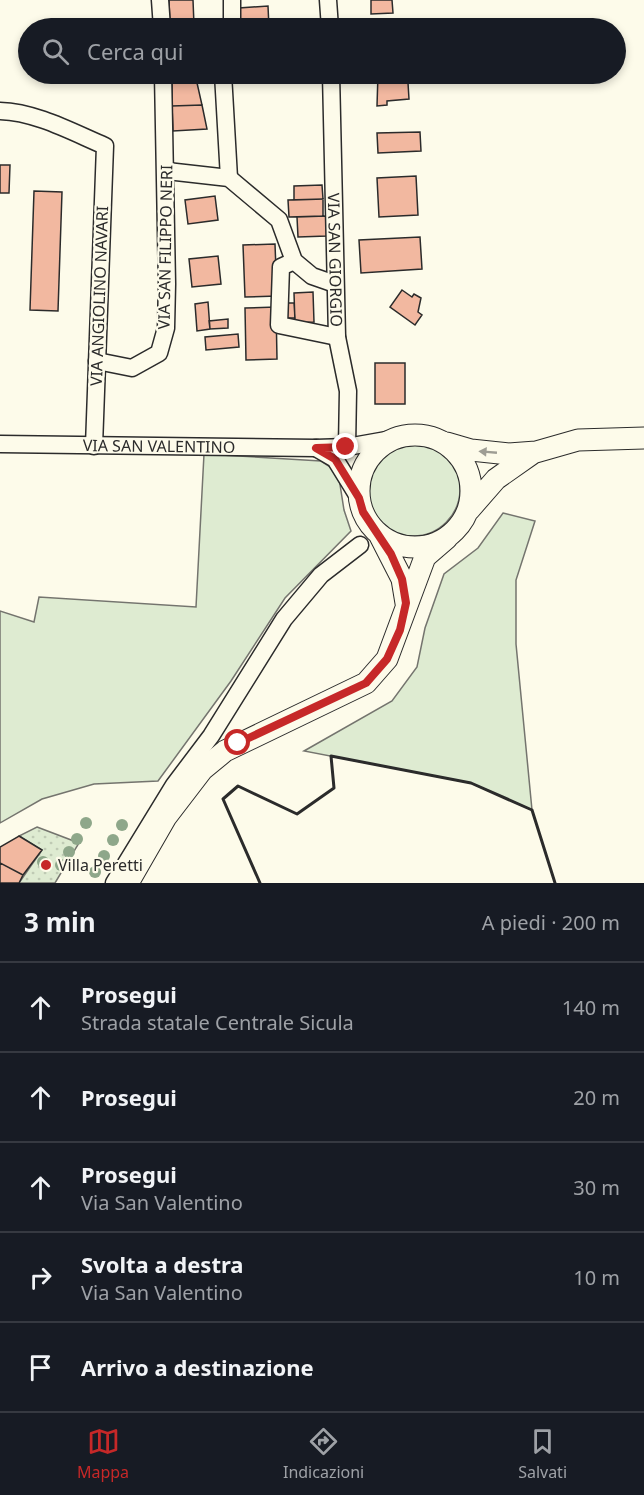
<!DOCTYPE html>
<html lang="it">
<meta charset="utf-8">
<style>
body{margin:0;font-family:"Noto Sans",sans-serif;background:#20242c;color:#f1f3f6}
.stop{position:absolute;width:18px;height:18px;margin:-14px;border:4px solid #c62828;border-radius:50%;background:#fff}
.stop.end{background:#c62828;border-color:#fff;box-shadow:0 2px 6px #0008}
.list{margin:0;padding:0;list-style:none}
h2{display:flex;justify-content:space-between;align-items:center;height:78px;margin:0;padding:0 24px;font-size:26px}
h2 small{font-size:20px;font-weight:400;color:#9ea1a6}
.list li{display:grid;grid-template-columns:39px 1fr auto;gap:18px;align-items:center;box-sizing:border-box;height:90px;padding:0 24px;border-top:2px solid #363941}
.list b{display:block;font-size:22px;white-space:nowrap}
.list p{margin:0;font-size:20px;white-space:nowrap;color:#9ea1a6}
.list em{font-size:20px;font-style:normal;color:#9ea1a6}
.icon{flex:none;width:33px;height:33px;fill:none;stroke:currentColor;stroke-width:2;stroke-linecap:round;stroke-linejoin:round}
.map{position:relative;flex:none;width:644px;height:883px;overflow:hidden}
.search{position:absolute;background:#171b24;box-shadow:0 3px 9px #0003;left:18px;right:18px;top:18px;height:66px;display:flex;align-items:center;gap:15px;box-sizing:border-box;padding:0 21px;border-radius:33px;color:#9ea1a6;font-size:22px}
.sheet{height:528px;background:#171b24}
nav{display:flex;justify-content:space-around;align-items:center;box-sizing:border-box;height:84px;border-top:2px solid #363941;background:#171b24;font-size:16px;color:#9ea1a6}
nav a{display:grid;justify-items:center;gap:3px}
nav .on{color:#c62828}
.map>svg:first-child{display:block}
.grass{fill:#deebd1;stroke:#74746e;stroke-width:1.5}
.garden{fill:url(#garden-dots);stroke:#74746e;stroke-width:1.5}
.building{fill:#f2b8a0;stroke:#2b2b2b;stroke-width:1.5}
.lines{fill:none;stroke-linecap:round;stroke-linejoin:round}
.minor-casing{stroke:#2b2b2b;stroke-width:19}
.major-casing{stroke:#2b2b2b;stroke-width:23}
.minor{stroke:#fdfbea;stroke-width:16}
.major{stroke:#fdfbea;stroke-width:21}
.wall{stroke:#2b2b2b;stroke-width:3}
.tree{fill:#8ea78a}
.oneway{fill:#9e9d94}
.route{stroke:#c62828;stroke-width:8}
.poi-dot{fill:#c62828;stroke:#fdfbea;stroke-width:2}
.labels{text-anchor:middle;dominant-baseline:central;stroke-width:4.5;stroke-linejoin:round;paint-order:stroke}
.street-label{font-size:16px;fill:#2b2b2b;stroke:#fdfbea}
.poi-label{font-size:16px;fill:#2b2b2b;stroke:#fdfbea;text-anchor:start}
</style>
<div class="map">
<svg width="644" height="883" viewBox="0 0 644 883">
<defs>
<pattern id="garden-dots" width="8" height="8" patternUnits="userSpaceOnUse" patternTransform="scale(1.5)"><rect width="8" height="8" fill="#deebd1"/><path d="M2 2h.1M6 6h.1" fill="none" stroke="#bfcab4" stroke-width="1.8" stroke-linecap="round"/></pattern>
</defs>
<rect width="100%" height="100%" fill="#fdfbea"/>
<!-- grass -->
<path class="grass" d="M366 489a47 47 0 1 1 94 0a47 47 0 1 1-94 0Z
M204 454 321 461 338 472 344 510 351 531 285 598 231 681 158 781 94 784 42 799 0 823V611L34 622 39 597 196 607Z
M503 513 535 521 516 580V644L532 810 471 783 304 751 392 701 417 667 425 628 444 574 478 548Z"/>
<!-- garden -->
<path class="garden" d="M37 827 79 843 55 883H19L42 850 19 836Z"/>
<!-- building -->
<path class="building" d="M169 0H193L194 25 170 26Z
M371 0H392L393 13 371 14Z
M268 6 269 28H240L239 8Z
M194 25V28H170V26Z
M195 74 202 105 172 106V75Z
M378 74H403L404 83H408L409 99 387 101V105L377 106Z
M202 105 207 129 173 131 172 106Z
M420 132 421 151 378 153 377 133Z
M0 165H10L9 193H0Z
M416 176 418 215 379 217 377 178Z
M322 185 323 199 294 200V186Z
M34 191 62 192 58 311 30 310Z
M215 196 218 220 188 224 185 200Z
M323 199V216L289 217 288 200Z
M326 216 327 236 298 237 297 217Z
M420 237 422 269 361 273 359 240Z
M275 244 277 296 245 297 243 245Z
M218 256 221 284 192 287 189 259Z
M402 290 412 297 414 294 421 298 418 312 422 315 415 325 390 307Z
M313 292 314 322 295 323 294 293Z
M208 302 210 329 197 331 195 304Z
M287 303H294L295 318H287Z
M276 307 277 359 246 360 245 308Z
M228 319V328L210 329 209 321Z
M238 334 239 347 206 350 205 337Z
M375 363H405V404H375Z
M19 836 42 850 23 875 0 863V847Z
M0 863 23 875 19 883H0Z"/>
<g class="lines">
<defs>
<g id="minor">
<path d="M160 0 162 28"/>
<path d="M232 0V28"/>
<path d="M328 0 330 28"/>
<path d="M223 74 229 178"/>
<path id="s1" d="M331 74 337 337 348 391 347 447"/>
<path d="M0 111C36 112 72 132 105 146L94 446"/>
<path d="M167 171 229 178 279 220 294 261 312 276 335 284"/>
<path d="M294 261 281 267 279 325 337 337"/>
<path d="M97 361 132 368 159 353 166 328 167 284 163 74"/>
<path id="s2" d="M0 444 316 448 347 447 392 439"/>
<path d="M316 448 335 459 359 498"/>
<path d="M114 883 174 785 211 736 284 619 321 575 360 545"/>
</g>
<path id="major" d="M359 491a56 56 0 1 1 112 0a56 56 0 1 1-112 0Z
M447 443 471 450 509 454 536 452 578 440 644 438
M469 510 496 479 533 453
M379 534 402 579 406 603
M128 883 166 817 202 770 225 751 366 683 387 659 425 557 447 538"/>
</defs>
<!-- minor casing -->
<use href="#minor" class="minor-casing"/>
<!-- major casing -->
<use href="#major" class="major-casing"/>
<!-- minor -->
<use href="#minor" class="minor"/>
<!-- major -->
<use href="#major" class="major"/>
<!-- wall -->
<path class="wall" d="M260 883 223 799 238 786 297 814 334 788 331 756 471 783 532 810 555 883"/>
</g>
<!-- trees -->
<g class="tree">
<circle cx="86" cy="823" r="6"/>
<circle cx="122" cy="825" r="6"/>
<circle cx="77" cy="839" r="6"/>
<circle cx="113" cy="840" r="6"/>
<circle cx="69" cy="852" r="6"/>
<circle cx="104" cy="856" r="6"/>
<circle cx="43" cy="862" r="6"/>
<circle cx="61" cy="865" r="6"/>
<circle cx="95" cy="872" r="6"/>
</g>
<!-- one-way arrows -->
<defs><path id="oneway-solid" d="M-6-.8H1V-3.2L6.5 0L1 3.2V.8H-6Z" transform="scale(1.5)"/></defs>
<use class="oneway" href="#oneway-solid" transform="translate(488 452) rotate(-175)"/>
<g class="lines">
<!-- route -->
<path class="route" d="M238 743 366 683 387 659 400 630 406 603 402 579 391 554 363 512 359 498 335 459 316 448 346 447"/>
</g>
<!-- markers -->
<circle class="poi-dot" cx="46" cy="865" r="6"/>
<g class="labels">
<!-- street labels -->
<g class="street-label">
<text transform="translate(165 247) rotate(-89)">VIA SAN FILIPPO NERI</text>
<text stroke="none"><textPath href="#s1" startOffset="186">VIA SAN GIORGIO</textPath></text>
<text transform="translate(99 296) rotate(-88)">VIA ANGIOLINO NAVARI</text>
<text stroke="none"><textPath href="#s2" startOffset="159">VIA SAN VALENTINO</textPath></text>
</g>
<!-- poi labels -->
<g class="poi-label">
<text x="58" y="865">Villa Peretti</text>
</g>
</g>
</svg>
<div class="stop" style="left:238px;top:743px"></div>
<div class="stop end" style="left:346px;top:447px"></div>
<div class="search"><svg class="icon" aria-label="search" viewBox="0 0 24 24"><circle cx="10" cy="10" r="6"/><path d="M15 15l6 6"/></svg>Cerca qui</div>
</div>
<section class="sheet">
<h2>3 min<small>A piedi · 200 m</small></h2>
<ul class="list">
<li><svg class="icon" aria-label="ahead" viewBox="0 0 24 24"><path d="M12 20V5M6 11l6-6 6 6"/></svg><div><b>Prosegui</b><p>Strada statale Centrale Sicula</p></div><em>140 m</em></li>
<li><svg class="icon" aria-label="ahead" viewBox="0 0 24 24"><path d="M12 20V5M6 11l6-6 6 6"/></svg><div><b>Prosegui</b></div><em>20 m</em></li>
<li><svg class="icon" aria-label="ahead" viewBox="0 0 24 24"><path d="M12 20V5M6 11l6-6 6 6"/></svg><div><b>Prosegui</b><p>Via San Valentino</p></div><em>30 m</em></li>
<li><svg class="icon" aria-label="right" viewBox="0 0 24 24"><path d="M7 20v-9h11M14 6l5 5-5 5"/></svg><div><b>Svolta a destra</b><p>Via San Valentino</p></div><em>10 m</em></li>
<li><svg class="icon" aria-label="arrive" viewBox="0 0 24 24"><path d="M6 21V4h12l-3 4 3 4H6"/></svg><div><b>Arrivo a destinazione</b></div></li>
</ul>
</section>
<nav>
<a class="on"><svg class="icon" aria-label="map" viewBox="0 0 24 24"><path d="M3 6l6-2 6 2 6-2v14l-6 2-6-2-6 2zM9 4v14M15 6v14"/></svg>Mappa</a>
<a><svg class="icon" aria-label="directions" viewBox="0 0 24 24"><path d="M12 3l9 9-9 9-9-9zM9 14v-3h6M13 9l2 2-2 2"/></svg>Indicazioni</a>
<a><svg class="icon" aria-label="saved" viewBox="0 0 24 24"><path d="M7 4h10v16l-5-4-5 4z"/></svg>Salvati</a>
</nav>
